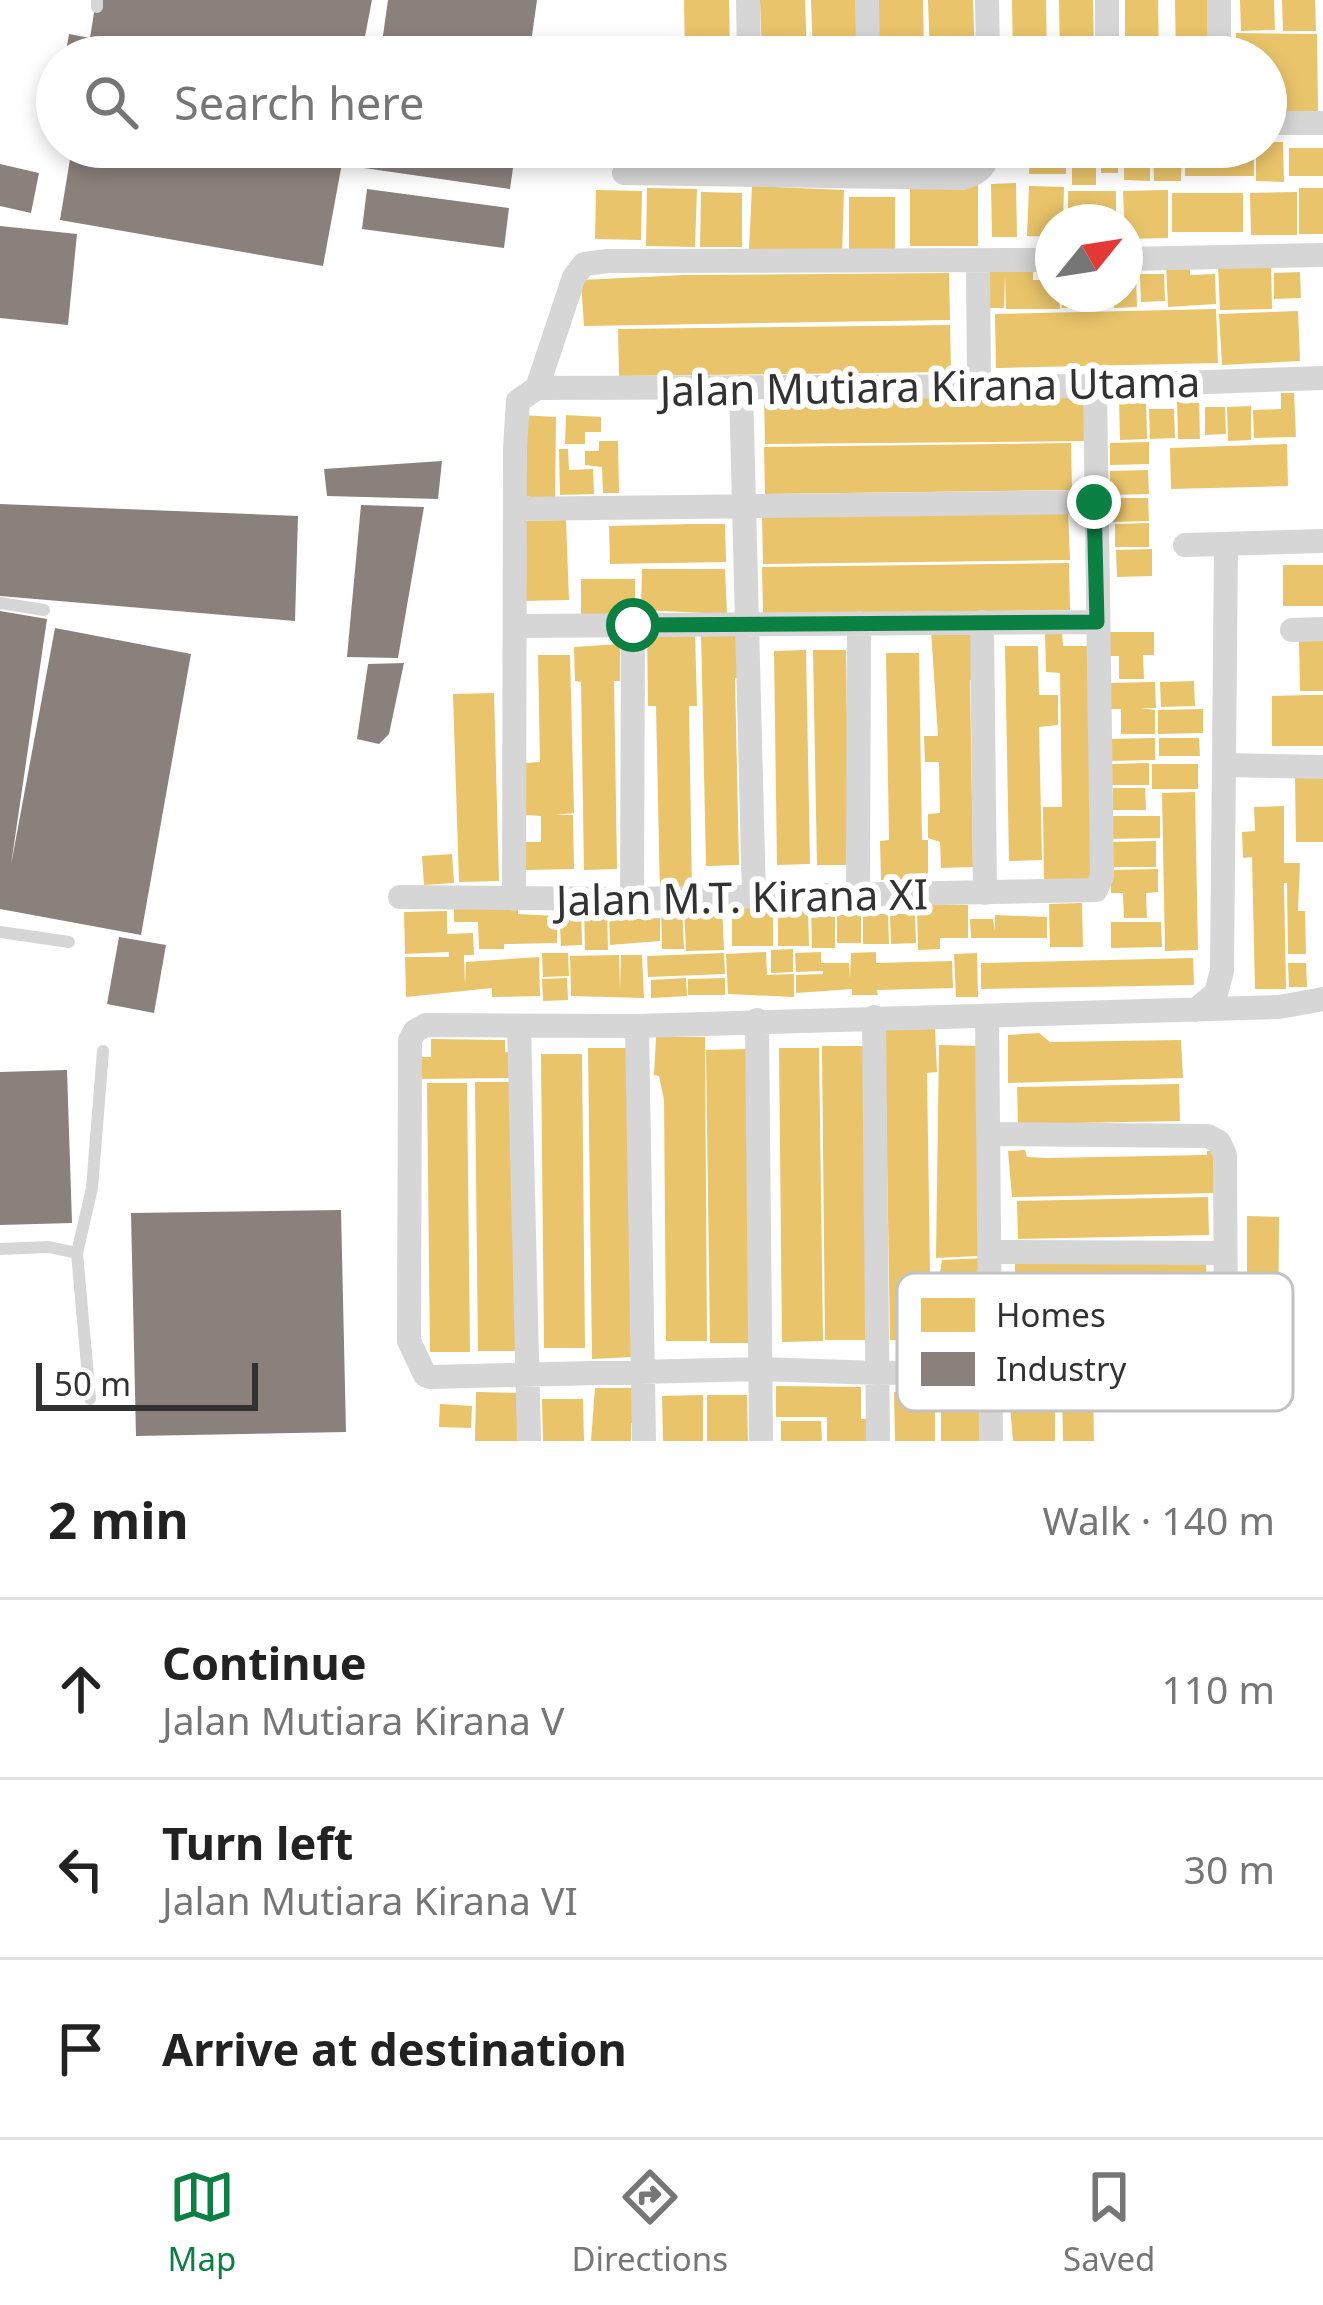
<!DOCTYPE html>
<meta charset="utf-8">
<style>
body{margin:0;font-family:"Noto Sans",sans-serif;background:#f6f6f6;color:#222}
.compass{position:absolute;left:1035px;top:204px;width:108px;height:108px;border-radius:50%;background:#fff;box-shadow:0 6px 18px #0003;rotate:60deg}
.scale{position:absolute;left:36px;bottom:30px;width:222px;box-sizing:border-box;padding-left:12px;border:6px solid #323232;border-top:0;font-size:33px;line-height:42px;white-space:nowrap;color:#323232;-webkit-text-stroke:9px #fff;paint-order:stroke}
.stop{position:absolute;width:36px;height:36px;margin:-27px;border:9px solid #0b8043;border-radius:50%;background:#fff}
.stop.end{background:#0b8043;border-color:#fff;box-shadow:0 3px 12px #0008}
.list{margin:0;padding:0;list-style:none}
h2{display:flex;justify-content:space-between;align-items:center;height:156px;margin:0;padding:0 48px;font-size:51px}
h2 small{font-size:39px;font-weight:400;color:#767676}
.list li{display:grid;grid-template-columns:78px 1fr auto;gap:36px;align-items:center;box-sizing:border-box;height:180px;padding:0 48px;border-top:3px solid #e0e0e0}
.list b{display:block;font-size:45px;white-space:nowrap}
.list p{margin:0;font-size:39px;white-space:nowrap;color:#767676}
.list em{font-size:39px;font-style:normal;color:#767676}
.icon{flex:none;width:66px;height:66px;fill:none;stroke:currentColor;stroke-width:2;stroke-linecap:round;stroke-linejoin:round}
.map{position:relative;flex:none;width:1323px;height:1441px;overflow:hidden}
.search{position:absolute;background:#fff;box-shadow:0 6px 18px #0003;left:36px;right:36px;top:36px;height:132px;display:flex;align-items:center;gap:30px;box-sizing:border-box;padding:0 42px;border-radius:66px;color:#767676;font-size:45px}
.sheet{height:696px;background:#fff}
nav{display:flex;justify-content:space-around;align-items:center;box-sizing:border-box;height:168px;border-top:3px solid #e0e0e0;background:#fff;font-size:33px;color:#767676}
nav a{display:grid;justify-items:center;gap:6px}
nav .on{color:#0b8043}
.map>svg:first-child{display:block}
.homes{fill:#e9c46a}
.industry{fill:#8a817c}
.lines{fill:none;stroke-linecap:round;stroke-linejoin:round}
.lane{stroke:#d6d6d6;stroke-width:12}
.street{stroke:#d6d6d6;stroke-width:24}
.route{stroke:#0b8043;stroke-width:15}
.labels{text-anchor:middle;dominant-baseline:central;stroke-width:12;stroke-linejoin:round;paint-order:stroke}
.street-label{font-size:42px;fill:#323232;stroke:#fff}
.key{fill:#fff;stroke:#c2c2c2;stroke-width:3}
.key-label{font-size:33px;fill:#323232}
</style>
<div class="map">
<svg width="1323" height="1441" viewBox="0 0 1323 1441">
<rect width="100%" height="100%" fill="#fff"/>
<!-- homes -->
<path class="homes" d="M684 0H729L730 57H685Z
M760 0H805L807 57H762Z
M811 0H856L857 57H813Z
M878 0H923L924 57H879Z
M928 0H973L975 57H930Z
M1012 0H1046L1047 57H1013Z
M1059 0H1093L1094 57H1060Z
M1125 0H1158L1159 57H1125Z
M1175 0H1208L1210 57H1176Z
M1240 0H1274L1275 30 1241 31Z
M1282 0H1315L1316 31H1283Z
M1236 33 1317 34 1318 112H1266V57H1236Z
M1266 142H1283L1284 182 1256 181V147H1266Z
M630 147H662V158L630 157Z
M696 147H732L733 165H696Z
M764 147H809V162L764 163Z
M814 147H860V161H815Z
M881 147H926V161L882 162Z
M932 147H976L977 161H932Z
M1030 147H1066V174H1029Z
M1072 147H1096V185H1072Z
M1101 147H1118V173H1101Z
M1124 147H1150V181L1124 180Z
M1153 147H1182L1181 181H1154Z
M1185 147H1254V176H1185Z
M1289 148H1323V176H1289Z
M1016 183 1017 237H992L991 184Z
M978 185V246H910V186Z
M752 186 844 190 842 255 749 251Z
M1029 186 1064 187 1063 222H1053V237L1027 236Z
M647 188 697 189 695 247 646 246Z
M1299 188H1323V234H1299Z
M596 190 642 191 641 240 595 239Z
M1168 190V238L1125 239 1123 191Z
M1068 191H1116V222H1068Z
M701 192 742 193V247H700Z
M1297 192V235H1251L1250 193Z
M1172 193H1243V232H1172Z
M849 197H895V249H849Z
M1271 262 1272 309 1220 310 1218 264Z
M1166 265H1190V275L1215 274 1216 304 1168 307Z
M988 266 1033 267V280H1053V294H1059L1060 309H1006L1005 274 1004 308H989Z
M1300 272 1301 298 1274 299V273Z
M949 273 950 320 584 326 581 280 684 275Z
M1125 274H1136L1137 307 1114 308 1113 294H1125Z
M1140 274H1164L1165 301 1141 302Z
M1061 294H1111V306L1062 308Z
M1216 309 1218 363 996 368 995 314Z
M1298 311 1300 361 1222 365 1219 314Z
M950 325 951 372 619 376 618 329Z
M1085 392 1086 441 765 444 764 397Z
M1281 393H1294L1296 437 1254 438 1253 410 1281 409Z
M1146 397 1147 439 1120 440 1119 398Z
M1199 398 1200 439H1178L1177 399Z
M1251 406V440L1228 441 1227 407Z
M1205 407H1225L1226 434 1205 435Z
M1149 409H1174L1175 438 1150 439Z
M521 415 556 417 555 499 520 496Z
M566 415 601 417V432H585V444H565Z
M599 441H618L619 493H603L602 467 585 465V451H599Z
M1149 442V464L1110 465V443Z
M1071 443 1072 490 765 494 764 447Z
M1287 444 1288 486 1171 489 1170 448Z
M559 449H568L569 470 593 469 594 494 560 495Z
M1148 470 1149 494 1110 495V471Z
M1111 498H1148L1149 521 1111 522Z
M1068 513 1070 560 763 564 762 517Z
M566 520 569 600 521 601 518 521Z
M1149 523V547H1115V524Z
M694 524H725L726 562 610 564 609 526Z
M1152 549V576L1117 577 1116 550Z
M1069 563 1070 610 763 614 762 567Z
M1283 565H1323V606H1283Z
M642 569H725L727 614 641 610Z
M581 579H635V614H581Z
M748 629 749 677 735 678 739 865 706 866 701 630Z
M931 630 977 631 979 679 970 680 973 867 941 868 940 842 928 838V814L940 813 939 762H925L924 736H938Z
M695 631 697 706H689L692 893H660L656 706H648L647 632Z
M1062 631 1063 646H1092L1096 879 1044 882 1043 807H1062L1060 673 1046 672 1045 632Z
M1107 632H1154V655H1143L1144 679H1119V656H1107Z
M1299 640H1323V691H1300Z
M620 644V681H614L617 869 584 870 581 682 575 681 574 647Z
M1005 646H1038L1039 695H1058V725L1039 727 1042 860 1009 861Z
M806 650 810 864 777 865 774 651Z
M813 650H846L849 865H817Z
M886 653H919L922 840H928V887L915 888V880H881L880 841 889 840Z
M538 655H570L574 813 555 815H573L574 869 526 870 525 842H541V816L526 815 525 763 540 762Z
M1194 681 1195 706 1161 707 1160 682Z
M1155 682 1156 708H1140L1155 710V734H1121V709H1109L1108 683Z
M494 693 499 881 459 882 453 694Z
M1309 695H1323V746H1272V696Z
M1203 709V733L1158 734V710Z
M1155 738V760L1108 761V739Z
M1159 738H1199L1200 756H1159Z
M1149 763V785H1112V764Z
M1152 764H1198V789H1152Z
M1295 777H1323V842H1296Z
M1113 788H1145L1146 810H1113Z
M1195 792 1198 950 1165 951 1162 793Z
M1284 806V863H1300L1298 911H1305L1306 954H1288L1287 883H1284L1286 989H1255L1252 857 1243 858 1242 832 1255 831 1254 807Z
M1108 816H1160V838L1109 839Z
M1156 841V867H1112V842Z
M452 854 454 883 424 885 422 856Z
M1158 869V892L1146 893 1147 918H1124L1123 893H1111L1110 870Z
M1082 903 1083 947H1050L1049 904Z
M682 905 684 949H662L661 906Z
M917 905H968V938H940V949L918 950Z
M581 906 582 945 561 946 559 907Z
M607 906 608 950H585L584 907Z
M722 906 724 950 686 951 684 907Z
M732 906H773V946H732Z
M454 907 518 908V914L557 916V943L504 944V949H479L478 922H454Z
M835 907V948H812L811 908Z
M634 908 635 919 660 918V941L610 945 609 909Z
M778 909H808L809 946H778Z
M447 911V934L473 933 474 955H464L465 985 466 962 539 957 540 996 492 997V988L406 997 405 957H449V952L405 954 404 912Z
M863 914H888L889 944H863Z
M890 914H915L916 943 891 944Z
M837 915H861V943H837Z
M995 915 1047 917V938H971L970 919H993L995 931Z
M1111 922H1161L1162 947 1111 948Z
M793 949V972L771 973V950Z
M766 952 767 975 794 974V997L728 994 726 954Z
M821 952V963H849L850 979 851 953 876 952V963L952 961 953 988 877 990 878 995H852V989L796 993V975L823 974V971L796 972 795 953Z
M542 953H568L569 976 543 977Z
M724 953 725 974 648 977 647 956Z
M977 953 978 997H956L954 954Z
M619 955 620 990 621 955H642L644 998 571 996 570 956Z
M1193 958 1194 985 981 989V963Z
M1288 963H1306L1307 987H1289Z
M567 978 568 1000 543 1001 542 979Z
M686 978 687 996 651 998V980Z
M725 978V995H688V979Z
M935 1029 937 1072 927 1073 931 1340H890L885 1030Z
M1039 1033 1050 1042 1181 1040 1183 1078 1008 1083V1035Z
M656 1037H705L707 1341H666L664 1100 659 1076 654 1075Z
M431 1039 505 1040V1052L515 1053 510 1078 416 1079 415 1057H431Z
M939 1045 980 1046 978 1256 936 1258Z
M822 1046H863L866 1340H825Z
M588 1048H629L632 1357 592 1359Z
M779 1048H819L823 1341 782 1342Z
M747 1049 750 1343H710L706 1050Z
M541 1054H582L585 1348H544Z
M475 1082H515L518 1351H478Z
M427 1083H467L470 1352H430Z
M1179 1084 1180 1121 1018 1124 1017 1087Z
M1025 1150 1027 1157 1048 1158 1207 1155V1151L1218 1150V1193L1012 1197 1008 1151Z
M1208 1197 1209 1235 1018 1239 1017 1201Z
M1247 1216 1279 1217 1278 1360 1247 1359Z
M986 1258 987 1358H941L934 1313 942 1260Z
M1206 1263 1207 1312H1015V1264Z
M1055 1380V1441H1013L1008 1381Z
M776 1386 861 1387V1419H867L868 1441H827V1417H776Z
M595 1388H638L639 1423H631V1441H591Z
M476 1392 519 1393 518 1441H475Z
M894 1392H935V1441H895Z
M1093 1393 1094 1441H1063L1062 1394Z
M703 1395V1441H663L662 1396Z
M707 1395H747L748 1441H707Z
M941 1395H981L982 1441H941Z
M542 1399H583L584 1441H543Z
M440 1404 472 1406 471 1428 439 1427Z
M781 1421H821L822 1441H781Z"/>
<!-- industry -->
<path class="industry" d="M96 0H372L361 57H65L69 34 90 38Z
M388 0H537L529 57H380Z
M72 147H345L323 266 60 220Z
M367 147H516L510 189 364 168Z
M0 164 39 173 31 213 0 206Z
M367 189 509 208 504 248 362 229Z
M0 226 77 234 68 325 0 318Z
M442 461 438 499 327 496 324 469Z
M0 504 298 516 295 621 0 596Z
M361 505 424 507 398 658 347 657Z
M0 611 47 619 11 865 55 628 191 654 141 935 0 909Z
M404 663 389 734 379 744 357 739 368 664Z
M119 937 166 945 154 1013 107 1004Z
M67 1070 72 1223 0 1225V1072Z
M341 1210 346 1432 136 1436 131 1213Z"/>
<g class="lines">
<!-- lane -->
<path class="lane" d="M97 0V7
M0 603 44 610
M0 932 69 942
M0 1249 49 1247 77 1253 90 1399
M77 1253 92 1188 103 1051"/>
<!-- street -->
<path class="street" d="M748 0 749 57
M867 0 868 57
M987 0 988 57
M1107 57V0
M1219 57V0
M1266 123H1323
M624 173 963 178C979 173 988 166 989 147
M1125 259 1323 255
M978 262 979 384
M741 387 754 897
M537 388 1095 386 1323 378
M537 388 574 277 584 264 608 261 1053 260
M515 509 1094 502
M1185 545 1323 541
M982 622 985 893
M516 626 1097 622
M1292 630 1323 629
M1225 765 1323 767
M858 894 859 623
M400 897 632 899 1096 890 1102 876 1095 386
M514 899 515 448 518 401 537 388
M632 899 633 625
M1196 1010 1216 993 1222 971 1226 545
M987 1016 991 1441
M874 1017 878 1441
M757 1020 761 1441
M519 1026 529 1441
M637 1026 644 1441
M988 1134 1208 1136 1219 1142 1225 1155 1226 1335 1222 1357 1212 1369 877 1373 760 1369 431 1377 425 1375 409 1341 410 1040 415 1031 426 1025 637 1026 1279 1007 1323 999
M990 1252 1223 1253"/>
</g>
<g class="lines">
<!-- route -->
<path class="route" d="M633 625 1097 622 1094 502"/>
</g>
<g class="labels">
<!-- street labels -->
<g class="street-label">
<text transform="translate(930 385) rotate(-1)">Jalan Mutiara Kirana Utama</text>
<text transform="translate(742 896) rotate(-1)">Jalan M.T. Kirana XI</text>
</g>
</g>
<!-- legend -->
<rect x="897" y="1273" width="396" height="138" rx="18" class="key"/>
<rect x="921" y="1298" width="54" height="34" fill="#e9c46a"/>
<rect x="921" y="1352" width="54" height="34" fill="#8a817c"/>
<g class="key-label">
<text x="996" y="1327">Homes</text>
<text x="996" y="1381">Industry</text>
</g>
</svg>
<svg class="compass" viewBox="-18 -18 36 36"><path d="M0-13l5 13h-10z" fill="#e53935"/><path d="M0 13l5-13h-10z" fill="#767676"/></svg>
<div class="scale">50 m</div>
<div class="stop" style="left:633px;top:625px"></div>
<div class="stop end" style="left:1094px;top:502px"></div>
<div class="search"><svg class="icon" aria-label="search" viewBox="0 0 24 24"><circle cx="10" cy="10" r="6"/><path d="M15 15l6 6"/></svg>Search here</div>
</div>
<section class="sheet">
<h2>2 min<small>Walk · 140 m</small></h2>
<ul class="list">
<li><svg class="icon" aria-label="ahead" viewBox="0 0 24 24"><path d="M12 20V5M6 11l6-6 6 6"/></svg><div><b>Continue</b><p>Jalan Mutiara Kirana V</p></div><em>110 m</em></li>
<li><svg class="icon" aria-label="left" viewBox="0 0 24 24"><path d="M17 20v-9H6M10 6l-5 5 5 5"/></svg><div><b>Turn left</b><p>Jalan Mutiara Kirana VI</p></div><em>30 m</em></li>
<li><svg class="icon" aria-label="arrive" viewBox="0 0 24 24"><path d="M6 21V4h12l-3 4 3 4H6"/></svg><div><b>Arrive at destination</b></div></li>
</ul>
</section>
<nav>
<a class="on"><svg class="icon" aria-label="map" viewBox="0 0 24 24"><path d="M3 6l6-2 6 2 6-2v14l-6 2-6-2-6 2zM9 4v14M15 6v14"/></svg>Map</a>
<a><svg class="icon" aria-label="directions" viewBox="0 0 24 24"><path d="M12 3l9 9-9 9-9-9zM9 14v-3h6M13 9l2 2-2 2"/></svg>Directions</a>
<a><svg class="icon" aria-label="saved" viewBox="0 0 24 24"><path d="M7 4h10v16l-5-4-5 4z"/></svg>Saved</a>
</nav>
